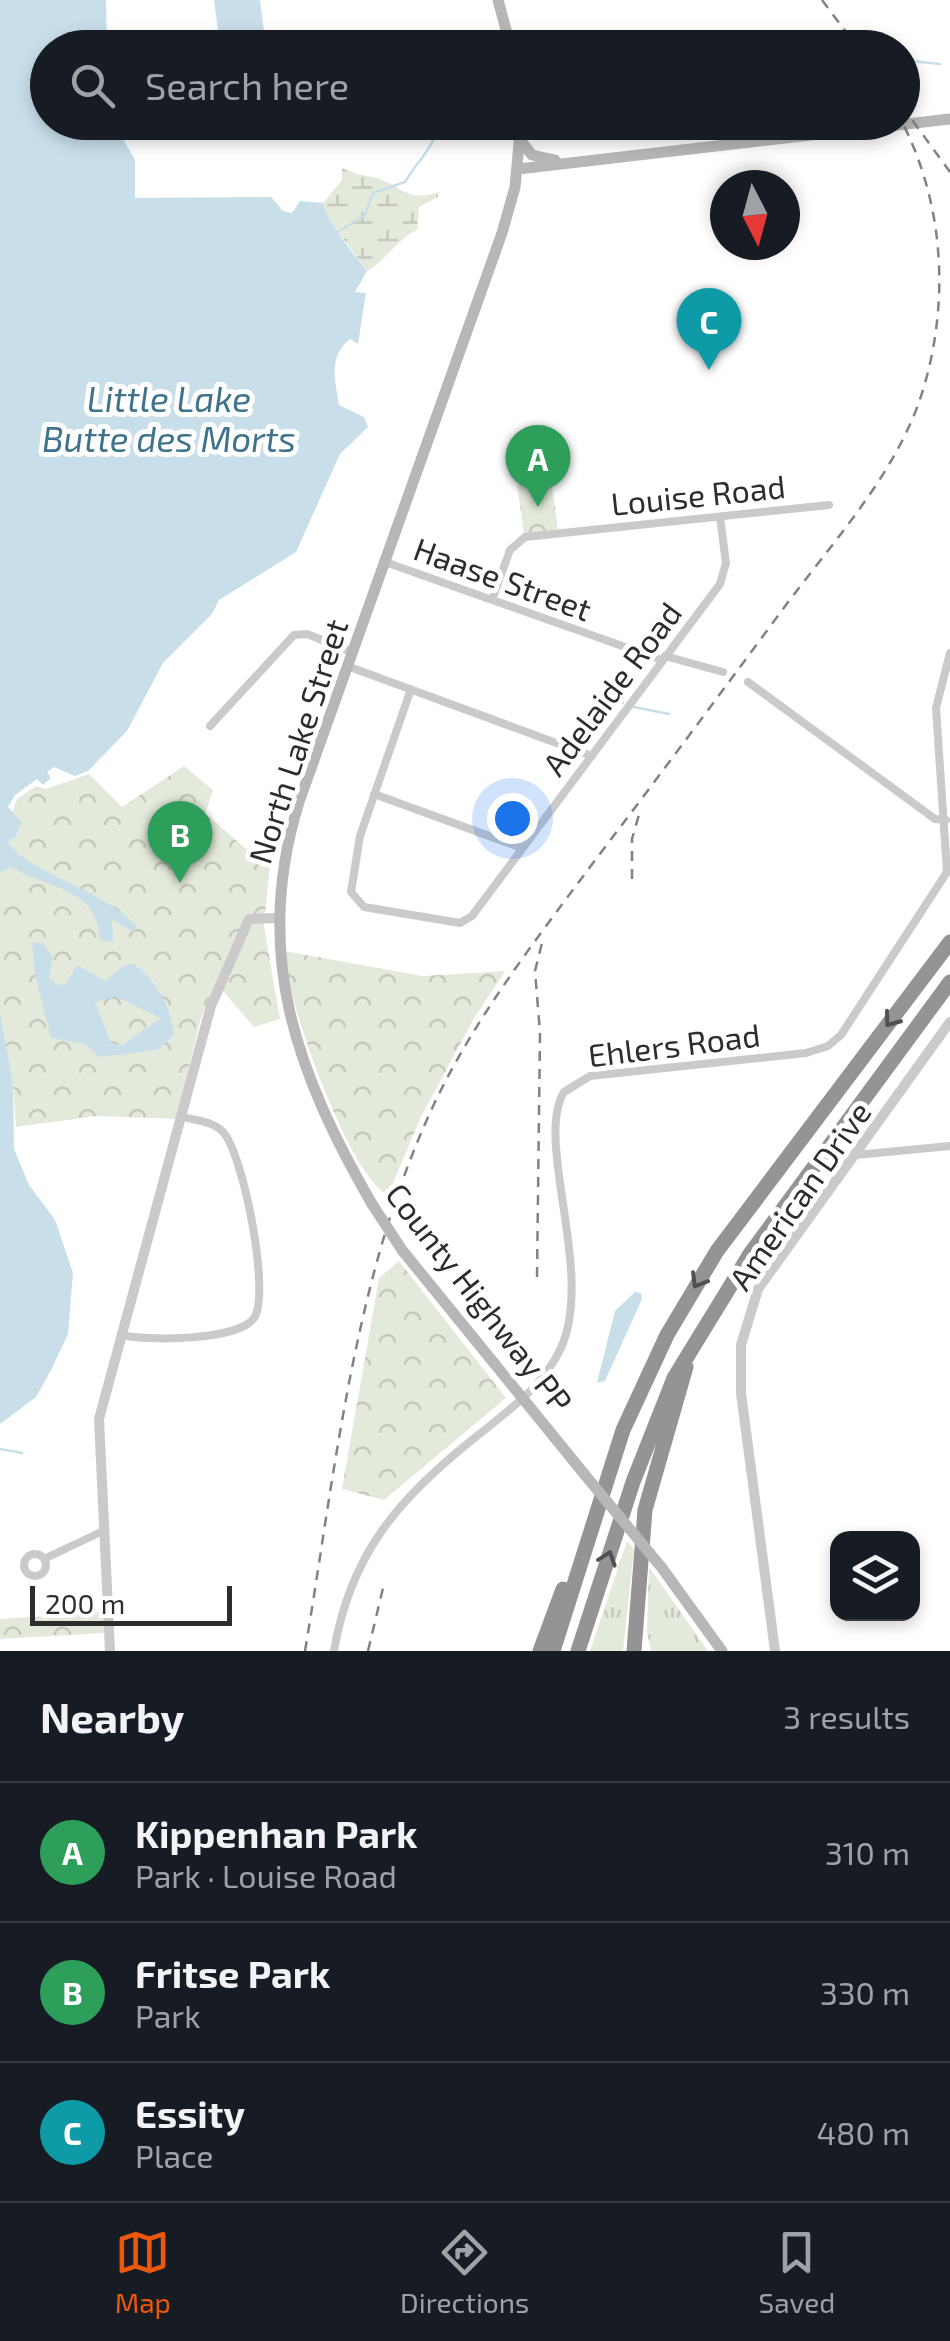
<!DOCTYPE html>
<meta charset="utf-8">
<style>
body{margin:0;font-family:"Exo 2",sans-serif;background:#20242c;color:#f1f3f6}
.controls{position:absolute;right:30px;bottom:30px;display:grid;overflow:hidden;border-radius:20px;box-shadow:0 5px 15px #0003}
.controls button{width:90px;height:90px;display:grid;place-items:center;padding:0;border:0;border-bottom:2px solid #363941;background:#171b24;color:#f1f3f6;font:50px sans-serif}
.compass{position:absolute;left:710px;top:170px;width:90px;height:90px;border-radius:50%;background:#171b24;box-shadow:0 5px 15px #0003;rotate:174deg}
.scale{position:absolute;left:30px;bottom:25px;width:202px;box-sizing:border-box;padding-left:10px;border:5px solid #2d2d2d;border-top:0;font-size:28px;line-height:35px;white-space:nowrap;color:#2d2d2d;-webkit-text-stroke:8px #fff;paint-order:stroke}
.you{position:absolute;left:512px;top:818px;width:35px;height:35px;margin:-25px;border:8px solid #fff;border-radius:50%;background:#1a73e8;box-shadow:0 0 0 15px #1a73e833}
.badge{display:grid;place-items:center;width:65px;height:65px;border-radius:50%;background:#ea580c;color:#fff;font-size:32px;font-weight:700}
.pin{position:absolute;translate:-50% -82px;filter:drop-shadow(0 2px 5px #0008)}
.pin::after{content:'';position:absolute;top:52px;width:35px;height:30px;background:inherit;clip-path:polygon(0 0,100% 0,50% 100%)}
.list{margin:0;padding:0;list-style:none}
h2{display:flex;justify-content:space-between;align-items:center;height:130px;margin:0;padding:0 40px;font-size:42px}
h2 small{font-size:32px;font-weight:400;color:#9ea1a6}
.list li{display:grid;grid-template-columns:65px 1fr auto;gap:30px;align-items:center;box-sizing:border-box;height:140px;padding:0 40px;border-top:2px solid #363941}
.list b{display:block;font-size:38px;white-space:nowrap}
.list p{margin:0;font-size:32px;white-space:nowrap;color:#9ea1a6}
.list em{font-size:32px;font-style:normal;color:#9ea1a6}
.icon{flex:none;width:55px;height:55px;fill:none;stroke:currentColor;stroke-width:2;stroke-linecap:round;stroke-linejoin:round}
.map{position:relative;flex:none;width:950px;height:1651px;overflow:hidden}
.search{position:absolute;background:#171b24;box-shadow:0 5px 15px #0003;left:30px;right:30px;top:30px;height:110px;display:flex;align-items:center;gap:25px;box-sizing:border-box;padding:0 35px;border-radius:55px;color:#9ea1a6;font-size:38px}
.sheet{height:550px;background:#171b24}
nav{display:flex;justify-content:space-around;align-items:center;box-sizing:border-box;height:140px;border-top:2px solid #363941;background:#171b24;font-size:28px;color:#9ea1a6}
nav a{display:grid;justify-items:center;gap:5px}
nav .on{color:#ea580c}
.map>svg:first-child{display:block}
.grass{fill:url(#grass-tufts)}
.forest{fill:url(#forest-crowns)}
.wetland{fill:url(#wetland-marsh)}
.water{fill:#c8dfea;fill-rule:evenodd}
.lines{fill:none;stroke-linecap:round;stroke-linejoin:round}
.stream{stroke:#c8dfea;stroke-width:2.5}
.minor{stroke:#cacaca;stroke-width:8}
.tertiary{stroke:#cacaca;stroke-width:10}
.secondary{stroke:#b7b7b7;stroke-width:11}
.motorway{stroke:#949494;stroke-width:15}
.rail{stroke:#828282;stroke-width:2.5;stroke-dasharray:10 8;stroke-linecap:butt}
.secondary-bridge{stroke:#b7b7b7;stroke-width:11}
.oneway{stroke:#515151}
.labels{text-anchor:middle;dominant-baseline:central;stroke-width:10;stroke-linejoin:round;paint-order:stroke}
.street-label{font-size:32px;fill:#2d2d2d;stroke:#fff}
.water-label{font-size:35px;font-style:italic;fill:#3f738c;stroke:#fff}
</style>
<div class="map">
<svg width="950" height="1651" viewBox="0 0 950 1651">
<defs>
<pattern id="grass-tufts" width="24" height="20" patternUnits="userSpaceOnUse" patternTransform="scale(2.5)"><rect width="24" height="20" fill="#e4eadb"/><path d="M3 7l-1-3M5 7V3M7 7l1-3M15 17l-1-3M17 17v-4M19 17l1-3" fill="none" stroke="#c4c9bc"/></pattern>
<pattern id="forest-crowns" width="20" height="18" patternUnits="userSpaceOnUse" patternTransform="scale(2.5)"><rect width="20" height="18" fill="#e4eadb"/><path d="M2 6a3 3 0 1 1 6 0M12 15a3 3 0 1 1 6 0" fill="none" stroke="#c4c9bc"/></pattern>
<pattern id="wetland-marsh" width="20" height="14" patternUnits="userSpaceOnUse" patternTransform="scale(2.5)"><rect width="20" height="14" fill="#e4eadb"/><path d="M1 5h8M5 5V1M11 12h8M15 12V8" fill="none" stroke="#c4c9bc"/></pattern>
</defs>
<rect width="100%" height="100%" fill="#fff"/>
<!-- grass -->
<path class="grass" d="M627 1541 634 1549 623 1651H590Z
M649 1567 708 1651H651L647 1632Z"/>
<!-- forest -->
<path class="forest" d="M551 479 558 530 524 534 517 485Z
M184 766 213 790 205 813 261 862 270 863 264 926 280 1019 254 1027 216 983 201 1018 176 1119 97 1116 16 1127 13 1082 0 1012V846L17 799 36 786 46 789 89 774 122 807Z
M284 951 423 976 505 971 473 1020 421 1117 388 1195C349 1177 285 996 284 951Z
M399 1261 506 1398 384 1500 342 1489 379 1278Z
M103 1612 104 1633 0 1639V1619Z"/>
<!-- wetland -->
<path class="wetland" d="M342 168C353 173 361 175 372 177 399 182 405 204 439 192L438 197 419 207 417 230C396 240 386 261 367 271L324 213 323 203 342 180Z"/>
<!-- water -->
<path class="water" d="M0 0H106L107 47 48 48V122L114 123 135 160V198L271 197 283 211 292 213 300 201 323 203C324 217 357 259 367 271L355 292 366 293 358 344 350 339C328 356 335 381 339 405L364 417 368 427 340 454 296 552 219 600 212 614 163 663 127 731 88 771 75 776 54 767 47 772 51 778 43 785 37 779 15 795 8 807 21 822 16 836 8 841C19 869 108 891 137 927L133 932 112 919 113 942 100 940C98 887 47 889 11 867L0 872Z
M214 0H260L266 47H220Z
M32 942 43 944 53 957 49 978 58 985 65 984 77 965 105 981 125 965 134 964C158 983 170 1004 174 1035L158 1050 99 1057 86 1044 51 1038 35 975ZM116 997 161 1018 122 1045 111 1043 95 1002Z
M0 1012 13 1082 14 1149 29 1185 55 1220 73 1273 68 1334 51 1370 36 1397 0 1424Z
M635 1292 641 1293 642 1299 605 1381 597 1383 615 1311Z"/>
<g class="lines">
<!-- stream -->
<path class="stream" d="M639 48 645 41 679 48
M694 48 728 35 750 48
M902 60 940 64
M341 230 365 215 373 193 405 182C418 160 433 149 441 122
M593 694 623 703
M634 707 669 714
M0 1449 22 1453"/>
<!-- minor -->
<path class="minor" d="M385 562 662 660
M492 600 510 550 525 537 829 505
M665 656 723 672
M347 666 592 756
M748 682 935 819 946 820
M411 689 360 836 351 892 364 907 460 923 472 916 720 584 726 563 720 517
M210 726 294 635 307 634 352 652
M374 794 522 848
M856 1155 950 1146
M121 1335C147 1341 238 1341 254 1318 271 1294 243 1153 223 1132 213 1121 193 1120 180 1116
M24 1565a11 11 0 1 1 22 0a11 11 0 1 1-22 0Z
M44 1559 103 1531
M334 1651C350 1555 398 1499 472 1440 506 1412 542 1389 561 1348 595 1272 534 1142 564 1092L590 1076 806 1053 828 1046 841 1035 947 872 936 708 950 653"/>
<!-- tertiary -->
<path class="tertiary" d="M110 1651 99 1419 211 1006 249 919 277 918
M775 1651 741 1393V1345L758 1289 950 1022"/>
<!-- secondary -->
<path class="secondary" d="M498 0 511 48
M521 141 532 155 555 160
M518 169 950 119
M372 1204C296 1072 252 953 299 802L502 233 515 187 521 122
M402 1250 585 1475
M662 1568 722 1651"/>
<!-- motorway -->
<path class="motorway" d="M540 1651 563 1589
M553 1651 623 1430 667 1335 717 1251 950 942
M578 1651 633 1482 674 1378 750 1254 950 982
M634 1651 645 1510 686 1367"/>
<!-- rail -->
<path class="rail" d="M822 0 858 48
M902 106 950 172
M632 879V839L640 811
M537 1277 540 1033 535 971 543 939
M305 1651C336 1467 354 1273 435 1102 478 1013 538 937 596 859 660 775 723 690 786 605 833 542 890 480 918 405 950 314 947 210 902 122
M368 1651 384 1584"/>
<!-- secondary-bridge -->
<path class="secondary-bridge" d="M372 1204 402 1250
M585 1475 662 1568"/>
</g>
<!-- one-way arrows -->
<defs><path id="oneway-chevron" d="M-2-3.5L2.5 0L-2 3.5" fill="none" stroke-width="1.6" stroke-linecap="round" stroke-linejoin="round" transform="scale(2.5)"/></defs>
<g class="oneway">
<use href="#oneway-chevron" transform="translate(891 1020) rotate(127)"/>
<use href="#oneway-chevron" transform="translate(698 1281) rotate(121)"/>
<use href="#oneway-chevron" transform="translate(608 1558) rotate(-71)"/>
</g>
<g class="labels">
<!-- street labels -->
<g class="street-label">
<text transform="translate(698 494) rotate(-6)">Louise Road</text>
<text transform="translate(503 578) rotate(20)">Haase Street</text>
<text transform="translate(611 688) rotate(-53)">Adelaide Road</text>
<text transform="translate(297 741) rotate(-72)">North Lake Street</text>
<text transform="translate(674 1044) rotate(-7)">Ehlers Road</text>
<text transform="translate(799 1195) rotate(-55)">American Drive</text>
<text transform="translate(480 1297) rotate(52)">County Highway PP</text>
</g>
<!-- water labels -->
<g class="water-label">
<text x="169" y="398">Little Lake<tspan x="169" dy="40">Butte des Morts</tspan></text>
</g>
</g>
</svg>
<div class="controls">
<button><svg class="icon" aria-label="layers" viewBox="0 0 24 24"><path d="M12 4l9 5-9 5-9-5zM3 14l9 5 9-5"/></svg></button>
</div>
<svg class="compass" viewBox="-18 -18 36 36"><path d="M0-13l5 13h-10z" fill="#e53935"/><path d="M0 13l5-13h-10z" fill="#9ea1a6"/></svg>
<div class="scale">200 m</div>
<div class="you"></div>
<div class="pin badge" style="left:538px;top:507px;background:#2e9e5b">A</div>
<div class="pin badge" style="left:180px;top:883px;background:#2e9e5b">B</div>
<div class="pin badge" style="left:709px;top:370px;background:#0f9aa8">C</div>
<div class="search"><svg class="icon" aria-label="search" viewBox="0 0 24 24"><circle cx="10" cy="10" r="6"/><path d="M15 15l6 6"/></svg>Search here</div>
</div>
<section class="sheet">
<h2>Nearby<small>3 results</small></h2>
<ul class="list">
<li><span class="badge" style="background:#2e9e5b">A</span><div><b>Kippenhan Park</b><p>Park · Louise Road</p></div><em>310 m</em></li>
<li><span class="badge" style="background:#2e9e5b">B</span><div><b>Fritse Park</b><p>Park</p></div><em>330 m</em></li>
<li><span class="badge" style="background:#0f9aa8">C</span><div><b>Essity</b><p>Place</p></div><em>480 m</em></li>
</ul>
</section>
<nav>
<a class="on"><svg class="icon" aria-label="map" viewBox="0 0 24 24"><path d="M3 6l6-2 6 2 6-2v14l-6 2-6-2-6 2zM9 4v14M15 6v14"/></svg>Map</a>
<a><svg class="icon" aria-label="directions" viewBox="0 0 24 24"><path d="M12 3l9 9-9 9-9-9zM9 14v-3h6M13 9l2 2-2 2"/></svg>Directions</a>
<a><svg class="icon" aria-label="saved" viewBox="0 0 24 24"><path d="M7 4h10v16l-5-4-5 4z"/></svg>Saved</a>
</nav>
